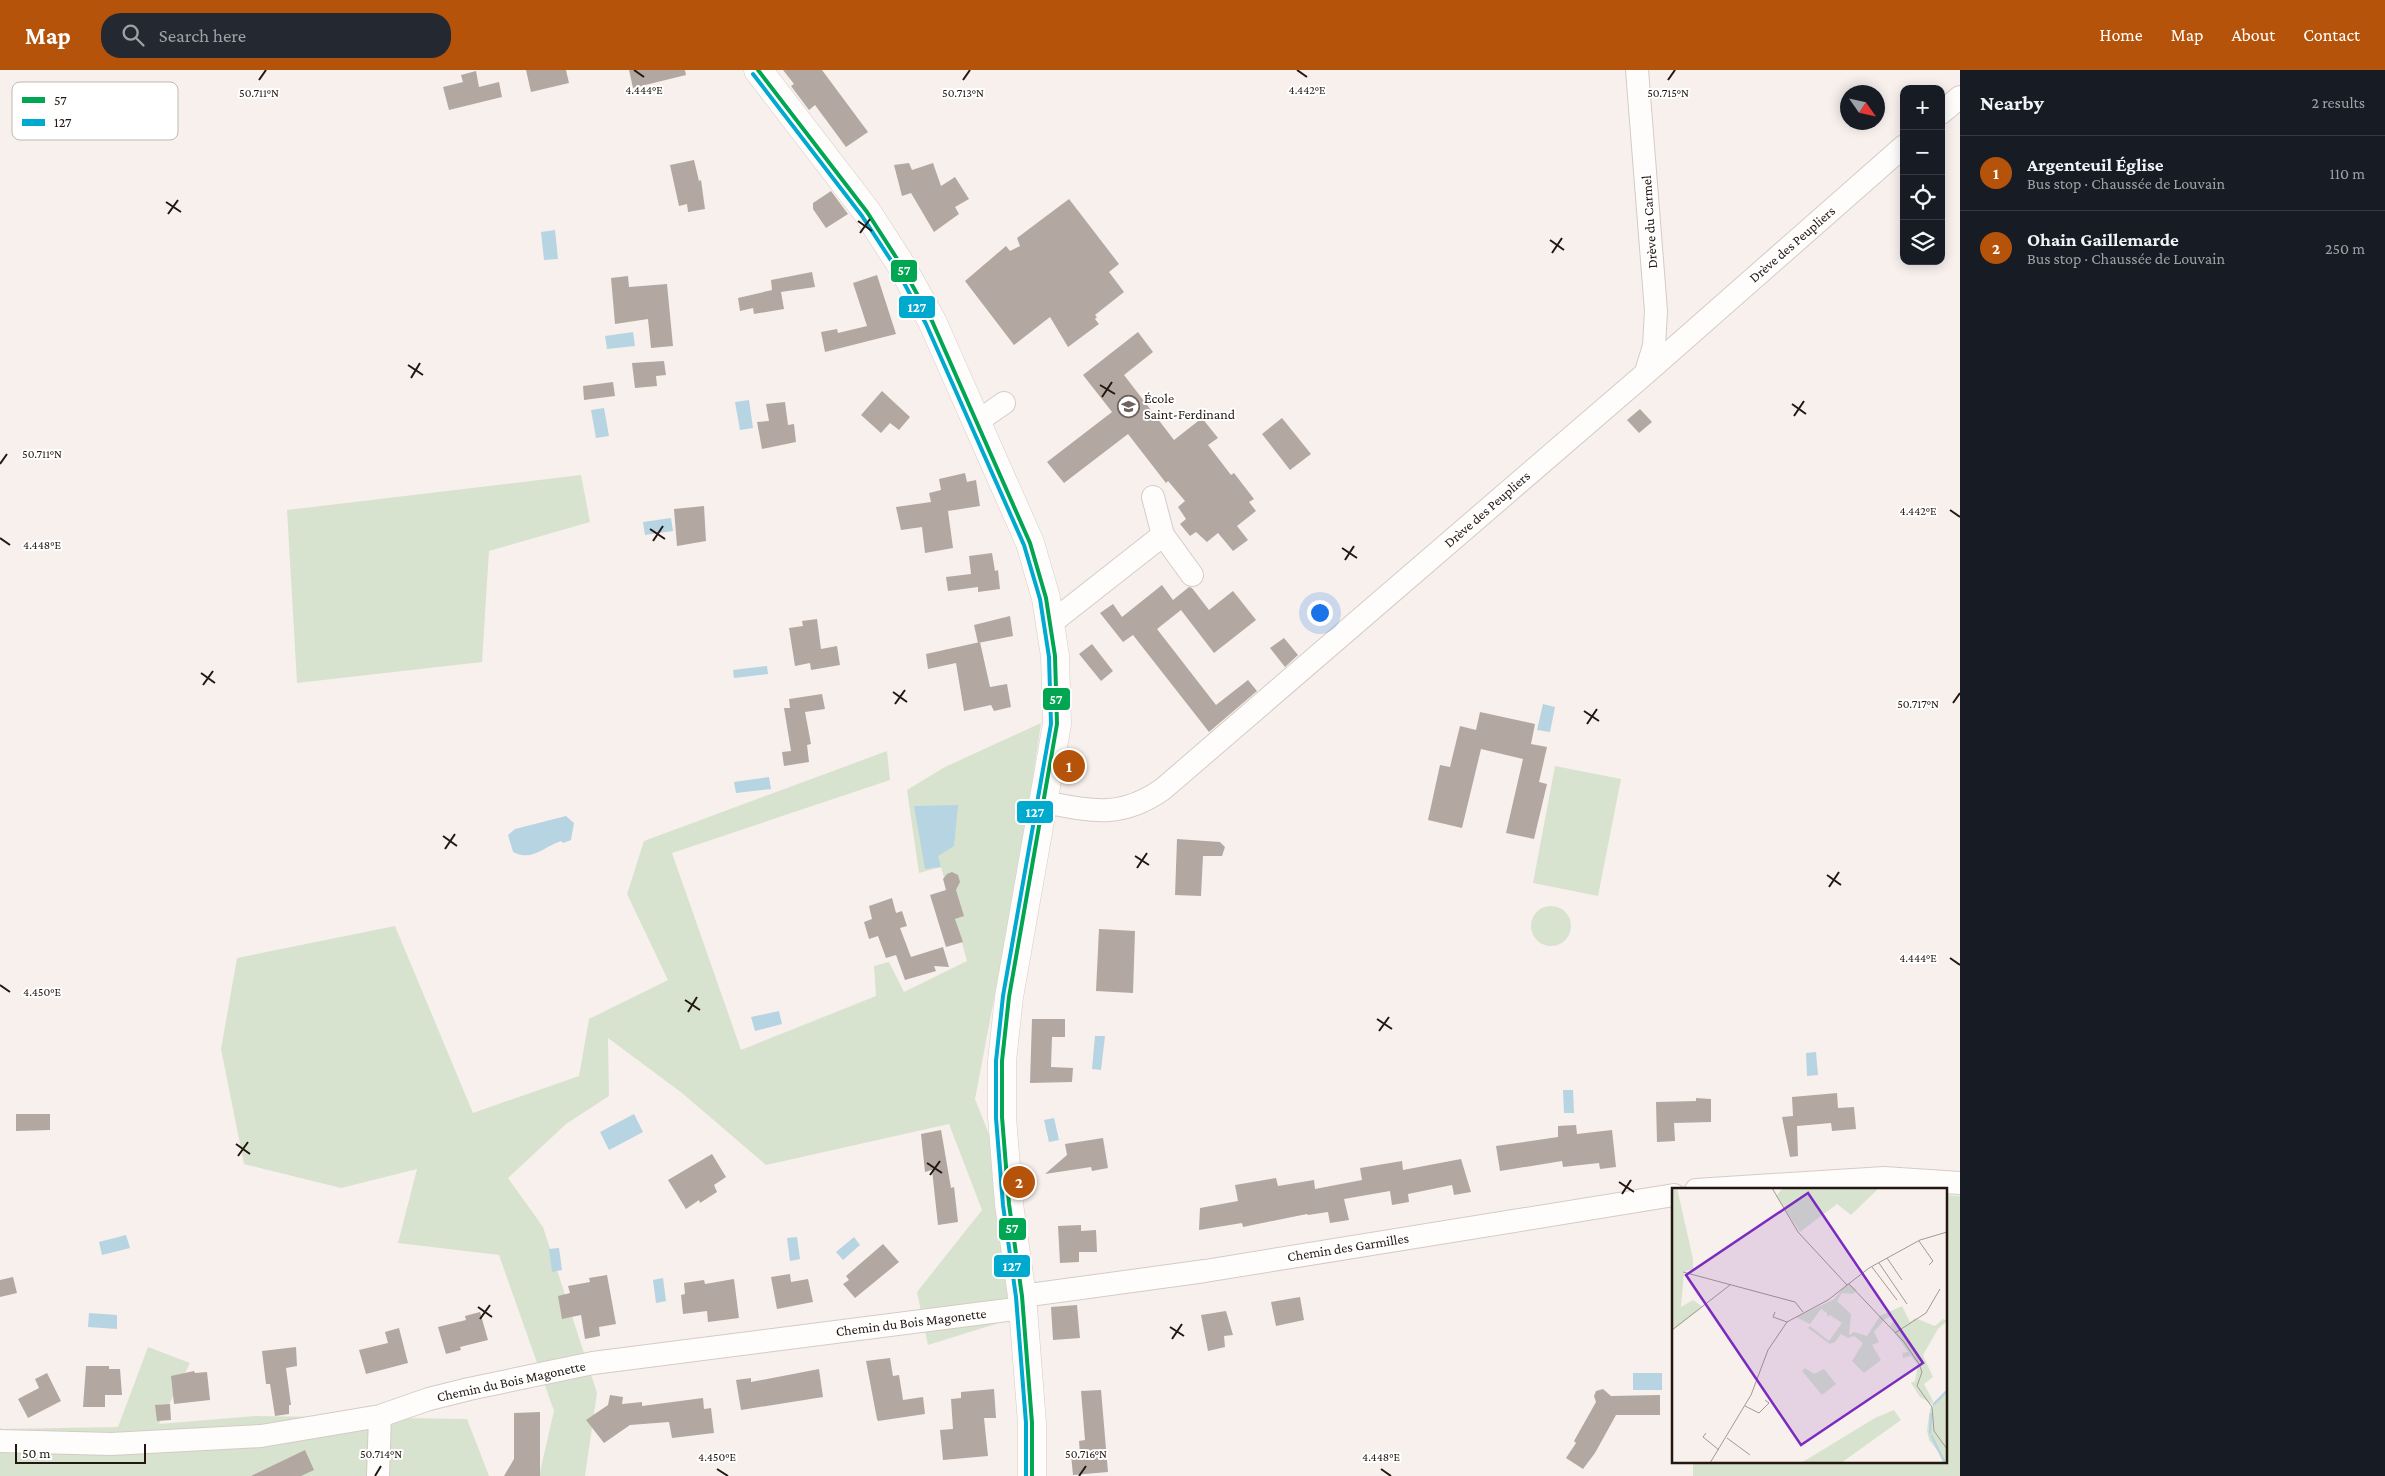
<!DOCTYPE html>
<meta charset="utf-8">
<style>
body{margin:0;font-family:"Crimson Pro",serif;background:#242831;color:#f1f3f6}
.controls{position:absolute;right:15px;top:15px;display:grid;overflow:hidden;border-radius:10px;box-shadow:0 2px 12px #0003}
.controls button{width:45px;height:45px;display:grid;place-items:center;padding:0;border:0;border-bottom:1px solid #363941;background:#171b24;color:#f1f3f6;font:25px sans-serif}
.compass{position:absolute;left:1840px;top:15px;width:45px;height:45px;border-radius:50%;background:#171b24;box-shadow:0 2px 12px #0003;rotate:124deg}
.scale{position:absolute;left:15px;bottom:12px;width:131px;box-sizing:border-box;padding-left:5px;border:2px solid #231710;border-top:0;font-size:14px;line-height:18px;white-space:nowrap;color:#231710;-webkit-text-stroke:4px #fff;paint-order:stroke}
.you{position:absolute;left:1319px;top:542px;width:18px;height:18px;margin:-12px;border:4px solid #fff;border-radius:50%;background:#1a73e8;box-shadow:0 0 0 8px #1a73e833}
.badge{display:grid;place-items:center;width:32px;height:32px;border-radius:50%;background:#b45309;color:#fff;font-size:16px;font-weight:700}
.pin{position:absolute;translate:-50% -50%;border:2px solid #fff;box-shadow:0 1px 5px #0006}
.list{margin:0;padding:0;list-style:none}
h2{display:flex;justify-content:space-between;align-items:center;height:65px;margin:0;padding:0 20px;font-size:21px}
h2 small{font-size:16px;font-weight:400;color:#9ea1a6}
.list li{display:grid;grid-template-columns:32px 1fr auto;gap:15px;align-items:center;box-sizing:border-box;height:75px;padding:0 20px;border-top:1px solid #363941}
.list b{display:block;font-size:19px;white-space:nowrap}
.list p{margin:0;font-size:16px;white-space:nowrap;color:#9ea1a6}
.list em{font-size:16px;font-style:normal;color:#9ea1a6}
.icon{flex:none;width:28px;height:28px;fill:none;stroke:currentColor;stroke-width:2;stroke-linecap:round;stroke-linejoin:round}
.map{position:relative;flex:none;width:1960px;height:1406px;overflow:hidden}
header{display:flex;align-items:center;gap:30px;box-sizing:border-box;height:70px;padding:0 25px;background:#b45309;color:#fff}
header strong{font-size:24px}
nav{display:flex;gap:28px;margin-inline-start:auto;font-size:18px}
.search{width:350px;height:45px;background:#242831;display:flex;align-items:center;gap:12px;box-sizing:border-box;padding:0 18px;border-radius:20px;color:#9ea1a6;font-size:19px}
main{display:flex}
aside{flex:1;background:#171b24}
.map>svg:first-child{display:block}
.green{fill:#d8e3cf}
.water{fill:#b6d4e2}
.building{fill:#b2a8a1}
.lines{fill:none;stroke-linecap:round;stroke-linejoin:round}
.minor-casing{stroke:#d5cbc6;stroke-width:24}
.major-casing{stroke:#d5cbc6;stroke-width:29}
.minor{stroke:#fefdfc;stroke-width:22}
.major{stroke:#fefdfc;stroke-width:28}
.bus-1-casing{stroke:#fff;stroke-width:8}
.bus-2-casing{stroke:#fff;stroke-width:8}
.bus-1{stroke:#00a651;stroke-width:4}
.bus-2{stroke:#00a9ce;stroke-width:4}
.ticks{fill:none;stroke:#231710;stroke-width:2}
.labels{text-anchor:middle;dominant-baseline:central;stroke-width:4;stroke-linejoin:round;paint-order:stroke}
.street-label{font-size:14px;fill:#231710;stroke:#fff}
.poi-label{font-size:14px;fill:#231710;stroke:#fff;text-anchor:start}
.inset-river{fill:none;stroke:#b6d4e2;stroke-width:2.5}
.inset-road{fill:none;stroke:#a39994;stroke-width:1}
.view{fill:#7b2cbf;fill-opacity:0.15;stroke:#7b2cbf;stroke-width:2.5}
.inset-edge{fill:none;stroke:#231710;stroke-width:2.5}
.key{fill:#fff;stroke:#bdb9b7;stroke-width:1}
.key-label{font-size:14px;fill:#231710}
.ticks-label{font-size:12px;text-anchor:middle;fill:#231710;stroke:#fff;stroke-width:4;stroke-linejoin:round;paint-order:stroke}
.line-badge{stroke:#fff;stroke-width:2}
.badge-label{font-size:14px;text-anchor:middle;font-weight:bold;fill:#fff}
</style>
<header>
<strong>Map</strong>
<div class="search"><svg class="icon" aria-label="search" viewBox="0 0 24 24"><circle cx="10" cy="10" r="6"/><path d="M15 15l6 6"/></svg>Search here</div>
<nav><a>Home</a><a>Map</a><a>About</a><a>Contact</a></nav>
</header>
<main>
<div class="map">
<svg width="1960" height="1406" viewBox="0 0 1960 1406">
<rect width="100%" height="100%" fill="#f8f0ec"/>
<!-- green -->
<path class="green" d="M581 405 590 452 489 481 482 592 297 613 287 440Z
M1041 653 1022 782 975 1029 1007 1110 1037 1241 928 1275 917 1222 982 1140 949 1054 766 1095 682 1023 608 968 609 1026 566 1054 508 1108 543 1157 597 1323 585 1406H539L554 1341 499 1185 398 1173 417 1099 341 1118 244 1094 221 979 237 888 395 856 473 1043 579 1006 589 949 668 910 627 824 644 771 887 681 890 710 672 783 741 980 876 926 874 896 889 892 904 922 967 891 941 797 919 803 907 720 945 697Z
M1555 696 1621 709 1598 826 1533 813Z
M1531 856a20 20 0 1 1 40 0a20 20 0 1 1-40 0Z
M1946 1125 1960 1126V1406H1693V1392H1946Z
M148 1277 190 1293 159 1354 255 1346 467 1349 489 1406H0V1358L2 1359 118 1357Z"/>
<!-- water -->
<path class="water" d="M555 160 558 189 544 190 541 162Z
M633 262 635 276 607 279 605 266Z
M749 330 753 358 740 360 735 332Z
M604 338 609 366 596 368 591 340Z
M671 448 673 461 645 465 643 452Z
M767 596 768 604 734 608 733 600Z
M1543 634 1555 637 1550 662 1537 660Z
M769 707 771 719 736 723 734 712Z
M958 735 954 776 938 786 941 797 925 799 914 736Z
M566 746 574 753 571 770 563 773 561 771C543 777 532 792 513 782L508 765 515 759Z
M779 941 782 954 755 961 751 947Z
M1095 966H1105L1101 1000 1092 999Z
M1816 982 1818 1005 1807 1006 1806 983Z
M1563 1020H1573L1574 1043H1564Z
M634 1044 643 1062 609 1080 600 1062Z
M1054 1048 1059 1070 1049 1072 1044 1050Z
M126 1165 130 1178 102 1185 99 1172Z
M797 1167 800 1189 790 1191 787 1168Z
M854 1167 860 1175 843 1190 836 1182Z
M559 1178 562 1200 552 1202 549 1179Z
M663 1208 666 1231 656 1233 653 1210Z
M89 1243 117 1245V1259L88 1257Z
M1633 1303H1662V1320H1633Z"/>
<!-- building -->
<path class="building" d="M526 0H566L569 13 531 22Z
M629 0H685L686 5 633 18Z
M783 0H822L868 62 846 77 815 35 809 40 791 16 794 14Z
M476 1 479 17 499 12 502 27 449 40 443 17 463 12 461 5Z
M694 90 699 111 701 110 705 139 688 142 687 134 679 136 670 95Z
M909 93 912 100 933 93 941 116 955 107 969 129 955 137 959 144 934 162 911 123 902 126 894 95Z
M831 121 848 144 826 158 813 139V133Z
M1069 129 1119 194 1109 202 1124 222 1095 245 1097 247 1095 249 1099 254 1068 277 1050 247 1014 275 965 211 1006 176 1010 181 1020 176 1017 168Z
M812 202 815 217 781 222 784 239 754 244 753 238 740 241 738 228 772 220 771 210Z
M877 205 896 264 825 282 821 262 837 259 838 263 867 256 853 213Z
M628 206 629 217 667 214 673 276 651 278 648 249 615 254 611 208Z
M1138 262 1153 282 1124 305 1174 370 1202 348 1218 368 1208 375 1231 405 1234 403 1254 429 1249 432 1256 441 1237 456 1248 470 1233 481 1218 463 1207 472 1196 462 1190 466 1180 454 1186 449 1178 437 1185 431 1168 411 1166 413 1128 364 1064 413 1047 392 1112 342 1083 305Z
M664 291 666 305 656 306 657 316 635 318 632 293Z
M613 312 615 326 584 330 583 316Z
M882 321 910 347 899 360 890 353 881 363 861 345Z
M785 332 788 355 794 354 796 372 762 379 757 352 769 351 766 334Z
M1640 339 1652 352 1639 363 1627 350Z
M1282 348 1311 384 1290 400 1262 364Z
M965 403 967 412 976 410 980 436 948 441 953 478 925 483 922 457 901 460 896 437 931 432 929 423 941 420 939 409Z
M704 436 706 471 677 476 674 439Z
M992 483 995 501 998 500 1000 519 978 522V517L948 521 946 507 971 504 969 486Z
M1162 515 1173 530 1189 517 1192 518 1209 540 1233 521 1256 550 1214 583 1181 540 1157 559 1216 635 1248 610 1257 621 1209 662 1133 565 1123 572 1100 543 1113 534 1122 547Z
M1010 546 1013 566 978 573 974 555Z
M817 549 821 579 837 576 840 595 811 600 810 593 795 596 789 558 803 556 802 551Z
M1284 568 1298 585 1285 597 1270 578Z
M980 572 990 617 1007 614 1011 637 994 641 991 635 964 641 956 593 928 599 926 584Z
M1092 574 1113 601 1101 611 1079 584Z
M822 624 825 639 805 642 811 674 807 675 809 692 784 696 782 682 791 681 784 638H790L789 629Z
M1480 642 1535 654 1531 674 1547 677 1539 712 1547 714 1534 769 1506 763 1523 689 1481 679 1462 758 1428 750 1440 695 1450 697 1460 656 1476 660Z
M1177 769 1220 772 1225 777 1222 786H1203L1201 826 1175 825Z
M952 802 958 805 960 812 956 820 964 846 955 849 963 872 946 877 930 825 946 820 943 809 947 804Z
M892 828 896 843 902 841 907 856 900 858 911 887 943 877 949 897 934 896 936 901 905 910 896 885 886 888 878 866 869 869 864 852 872 849 869 836Z
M1099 859 1135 861 1133 923 1096 921Z
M1032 949H1065V967H1052L1051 997 1073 998 1072 1012 1030 1013Z
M1837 1023 1838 1038 1854 1037 1856 1059 1832 1061 1831 1053 1797 1056 1798 1086 1790 1087 1782 1047 1793 1046 1792 1027Z
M1696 1028 1711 1029V1052L1674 1053 1675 1071 1657 1072 1656 1032 1696 1031Z
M16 1044H50V1060L16 1061Z
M1576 1055 1577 1064 1612 1060 1616 1097 1600 1099 1599 1093 1563 1097 1562 1091 1500 1101 1496 1076 1558 1067V1056Z
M941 1060 951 1118 954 1117 958 1152 938 1155 932 1100 925 1102 921 1064Z
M1103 1068 1108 1098 1092 1101 1091 1097 1045 1104 1067 1085 1065 1074Z
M712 1084 726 1107 714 1115 717 1122 700 1133 699 1130 686 1139 668 1110Z
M1461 1089 1471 1122 1454 1125 1452 1115 1408 1124 1409 1132 1392 1135 1390 1121 1344 1129 1349 1150 1330 1153 1328 1142 1308 1145 1307 1144 1243 1157 1242 1153 1199 1160 1200 1138 1238 1131 1235 1115 1276 1108 1278 1116 1314 1110 1315 1119 1362 1110 1360 1098 1402 1091 1403 1100Z
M1081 1155V1161L1096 1160 1097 1182H1079V1192L1060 1193 1058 1156Z
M883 1174 899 1192 855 1228 843 1214 849 1210 846 1206Z
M790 1204 791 1212 808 1209 813 1232 777 1239 771 1207Z
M607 1205 616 1254 599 1257 600 1266 585 1269 581 1245 562 1249 558 1226 570 1223 568 1216 590 1212 589 1208Z
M13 1207 17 1223 0 1227V1210Z
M734 1209 739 1248 708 1252 707 1241 683 1244 681 1225 685 1224 684 1213 704 1210 705 1214Z
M1300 1227 1304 1250 1276 1256 1271 1232Z
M1077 1235 1080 1268 1053 1270 1051 1237Z
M1226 1241 1233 1265 1224 1266 1225 1277 1208 1281 1201 1245Z
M480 1242 488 1270 460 1277 461 1280 446 1284 438 1257 466 1250 465 1246Z
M399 1258 408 1293 366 1304 359 1280 388 1273 385 1262Z
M296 1277 297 1296 286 1298 291 1335H289V1344L275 1346 270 1314H266L262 1281Z
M890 1288 893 1306 899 1305 903 1330 923 1327 925 1344 878 1351 877 1349 866 1291Z
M86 1296H109V1299H120L122 1325H105V1337H83Z
M819 1299 823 1327 741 1340 736 1310 751 1308V1312Z
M194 1301 195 1303 207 1302 210 1330 174 1334 171 1306Z
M47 1303 61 1331 28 1348 18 1329 39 1318 35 1309Z
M994 1319 996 1348H984L988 1386 943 1390 940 1360 953 1359 951 1329 961 1328V1322Z
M1603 1319 1611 1326 1660 1325V1345H1616L1595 1383 1583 1399 1566 1388 1576 1373 1574 1371 1596 1332 1594 1326 1596 1321Z
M1101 1320 1108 1402 1073 1405 1071 1385 1080 1384 1079 1371 1085 1370 1081 1321Z
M610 1325 623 1327 622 1334 642 1332V1336L703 1328 704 1339 711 1338 714 1363 672 1368 669 1352 630 1355 604 1373 586 1350 608 1335Z
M170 1334 171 1350 157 1351 155 1335Z
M540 1342V1406H504L514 1389V1343Z
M305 1380 314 1400 301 1406H251Z"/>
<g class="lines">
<defs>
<path id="minor" d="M1637 0 1656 241 1654 276 1646 302
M1941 43 1960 27
M978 351 1004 333
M1153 427 1163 465
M1051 553 1163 465 1192 505
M1044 732C1091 741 1121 749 1163 719L1646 303 1904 76
M1696 1120 1884 1108 1960 1113
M1022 1226 1205 1201 1674 1125
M0 1371 111 1374 261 1366 380 1346 429 1329 469 1319 593 1293 1023 1238
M378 1406 380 1346"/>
<path id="major" d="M758 0 867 142 901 195 932 251 1030 473 1046 528 1055 586 1057 654 1009 927 1002 991V1047L1009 1134 1022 1226 1032 1353V1406"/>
</defs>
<!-- minor casing -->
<use href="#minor" class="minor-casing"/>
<!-- major casing -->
<use href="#major" class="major-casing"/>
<!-- minor -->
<use href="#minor" class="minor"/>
<!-- major -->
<use href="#major" class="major"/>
<defs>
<path id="bus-1" d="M758 0 867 142 901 195 932 251 1030 473 1046 528 1055 586 1057 654 1009 927 1002 991V1047L1009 1134 1022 1226 1032 1353V1406"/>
<path id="bus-2" d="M753 4 862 146 896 198 926 254 1024 475 1040 529 1049 587 1051 654 1003 926 996 991V1048L1003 1135 1016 1227 1026 1353V1406"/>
</defs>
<!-- bus-1 casing -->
<use href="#bus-1" class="bus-1-casing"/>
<!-- bus-2 casing -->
<use href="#bus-2" class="bus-2-casing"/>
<!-- bus-1 -->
<use href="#bus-1" class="bus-1"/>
<!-- bus-2 -->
<use href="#bus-2" class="bus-2"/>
</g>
<!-- ticks -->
<path class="ticks" d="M634 0 644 7M1297 0 1307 7M259 10 266 0M963 10 970 0M1668 10 1675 0M166 132 181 142M168 144 178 130M858 151 872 161M860 163 870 149M1550 170 1564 180M1552 183 1562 168M408 295 423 305M411 308 420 293M1100 315 1115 324M1102 327 1112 312M1792 334 1806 344M1794 346 1804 331M0 394 7 384M1950 440 1960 447M650 459 665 469M0 468 10 475M653 471 663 456M1342 478 1357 488M1345 490 1354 476M201 603 215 613M203 615 213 601M893 622 907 632M1953 633 1960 623M895 634 905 620M1584 641 1599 651M1587 654 1597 639M443 766 457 776M445 779 455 764M1135 786 1149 795M1137 798 1147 783M1827 805 1841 815M1829 817 1839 802M1950 888 1960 895M0 915 10 922M685 930 700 940M688 942 697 927M1377 949 1392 959M1379 961 1389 947M236 1074 250 1084M238 1086 248 1072M927 1093 942 1103M930 1105 940 1091M1619 1112 1634 1122M1622 1124 1631 1110M478 1237 492 1247M480 1249 490 1235M1170 1257 1184 1266M1172 1269 1182 1254M717 1399 728 1406M1381 1399 1391 1406M375 1406 381 1396M1079 1406 1086 1396"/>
<!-- icons -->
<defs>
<symbol id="school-ring" viewBox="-11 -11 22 22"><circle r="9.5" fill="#fff" stroke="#6e635d" stroke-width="1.5"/><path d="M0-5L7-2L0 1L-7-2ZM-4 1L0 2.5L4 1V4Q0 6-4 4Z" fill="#6e635d"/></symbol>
</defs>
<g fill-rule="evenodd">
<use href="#school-ring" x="1116" y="324" width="25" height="25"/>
</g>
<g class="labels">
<!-- street labels -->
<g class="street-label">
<text transform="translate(1649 152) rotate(-94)">Drève du Carmel</text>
<text transform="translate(1792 174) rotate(-41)">Drève des Peupliers</text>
<text transform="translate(1487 439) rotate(-41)">Drève des Peupliers</text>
<text transform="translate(1348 1177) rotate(-9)">Chemin des Garmilles</text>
<text transform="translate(911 1252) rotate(-7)">Chemin du Bois Magonette</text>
<text transform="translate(511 1311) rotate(-12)">Chemin du Bois Magonette</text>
</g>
<!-- poi labels -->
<g class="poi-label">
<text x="1144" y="328">École<tspan x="1144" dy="16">Saint-Ferdinand</tspan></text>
</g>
</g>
<!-- overview -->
<g transform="translate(1672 1118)">
<rect width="275" height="275" fill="#f8f0ec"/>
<path d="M0 0H5L21 71V81L12 84 9 119 21 112 31 119 0 143ZM111 0H207L179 27 165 16 128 44 104 8ZM176 95 185 102 181 106 170 105 165 113 179 126 177 147 182 144 195 148 208 128 230 118 238 134 243 130 263 138 271 131 275 133 266 141 251 167 261 189 252 196 261 213 260 216 248 209 239 195 243 193 246 177 239 168 231 170 230 165 236 164 218 138 223 131 221 127 213 131 202 144 207 154 200 157 209 172 192 185 180 173 191 155 182 148 176 150 169 146 163 154 158 156 136 140 138 138 157 153 170 135 158 127 155 129V125L149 121 138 136 124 129 161 112ZM133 180 142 186 152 181 164 196 150 207 130 183ZM275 203V275L257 252 255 242 258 221ZM222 222 229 232 169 275H129L203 230Z" fill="#d8e3cf"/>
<path class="inset-river" d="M261 217 275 203M258 246 259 225M259 247 273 275"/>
<path class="inset-road" d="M100 0 126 44 175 97M247 53 261 73 257 77M215 70 230 92M207 75 235 116M200 79 225 112M11 84 123 114 131 124M177 96 232 154 247 176 250 184 245 198 260 219 262 243 275 261M103 124 101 129 115 134M0 142 58 97M223 145 254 125 268 101M73 218 87 225 97 215 93 212M34 245 31 249 47 262M55 250 78 267M38 275 79 207 96 162 115 134 156 112 197 80 248 52 275 44"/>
<path class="view" d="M136 5 251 175 129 257 14 87Z"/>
<rect width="275" height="275" class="inset-edge"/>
</g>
<!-- legend -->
<rect x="12" y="12" width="166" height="58" rx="8" class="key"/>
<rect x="22" y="27" width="23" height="6" fill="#00a651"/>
<rect x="22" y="49" width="23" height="7" fill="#00a9ce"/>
<g class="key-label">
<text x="54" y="35">57</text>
<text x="54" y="57">127</text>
</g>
<g class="ticks-label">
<text x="644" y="24">4.444°E</text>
<text x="1307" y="24">4.442°E</text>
<text x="259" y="27">50.711°N</text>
<text x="963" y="27">50.713°N</text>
<text x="1668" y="27">50.715°N</text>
<text x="42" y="388">50.711°N</text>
<text x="1918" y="445">4.442°E</text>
<text x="42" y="479">4.448°E</text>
<text x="1918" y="638">50.717°N</text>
<text x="1918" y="892">4.444°E</text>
<text x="42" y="926">4.450°E</text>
<text x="381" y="1388">50.714°N</text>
<text x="1086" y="1388">50.716°N</text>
<text x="717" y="1391">4.450°E</text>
<text x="1381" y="1391">4.448°E</text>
</g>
<g class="line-badge">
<rect x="890" y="189" width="28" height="24" rx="5" fill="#00a651"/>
<rect x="898" y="225" width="38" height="24" rx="5" fill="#00a9ce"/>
<rect x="1042" y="617" width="29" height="24" rx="5" fill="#00a651"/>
<rect x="1016" y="730" width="38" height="24" rx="5" fill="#00a9ce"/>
<rect x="998" y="1147" width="29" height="24" rx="5" fill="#00a651"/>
<rect x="993" y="1184" width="38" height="24" rx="5" fill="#00a9ce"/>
</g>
<g class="badge-label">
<text x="904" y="205">57</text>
<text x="917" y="242">127</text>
<text x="1056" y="634">57</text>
<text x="1035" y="747">127</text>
<text x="1012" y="1163">57</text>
<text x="1012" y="1201">127</text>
</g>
</svg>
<div class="controls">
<button>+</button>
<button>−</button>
<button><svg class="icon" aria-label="locate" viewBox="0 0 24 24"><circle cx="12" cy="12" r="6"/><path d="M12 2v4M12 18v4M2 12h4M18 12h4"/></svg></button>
<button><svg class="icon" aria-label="layers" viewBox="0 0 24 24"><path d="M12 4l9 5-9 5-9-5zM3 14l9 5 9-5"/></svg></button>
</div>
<svg class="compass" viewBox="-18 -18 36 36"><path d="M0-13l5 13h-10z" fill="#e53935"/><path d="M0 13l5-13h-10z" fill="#9ea1a6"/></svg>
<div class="scale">50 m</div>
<div class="you"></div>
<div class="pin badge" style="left:1069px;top:696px">1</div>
<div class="pin badge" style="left:1019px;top:1112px">2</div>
</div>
<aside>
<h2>Nearby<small>2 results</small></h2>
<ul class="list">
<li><span class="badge">1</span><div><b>Argenteuil Église</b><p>Bus stop · Chaussée de Louvain</p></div><em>110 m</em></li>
<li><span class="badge">2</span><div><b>Ohain Gaillemarde</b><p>Bus stop · Chaussée de Louvain</p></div><em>250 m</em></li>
</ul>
</aside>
</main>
